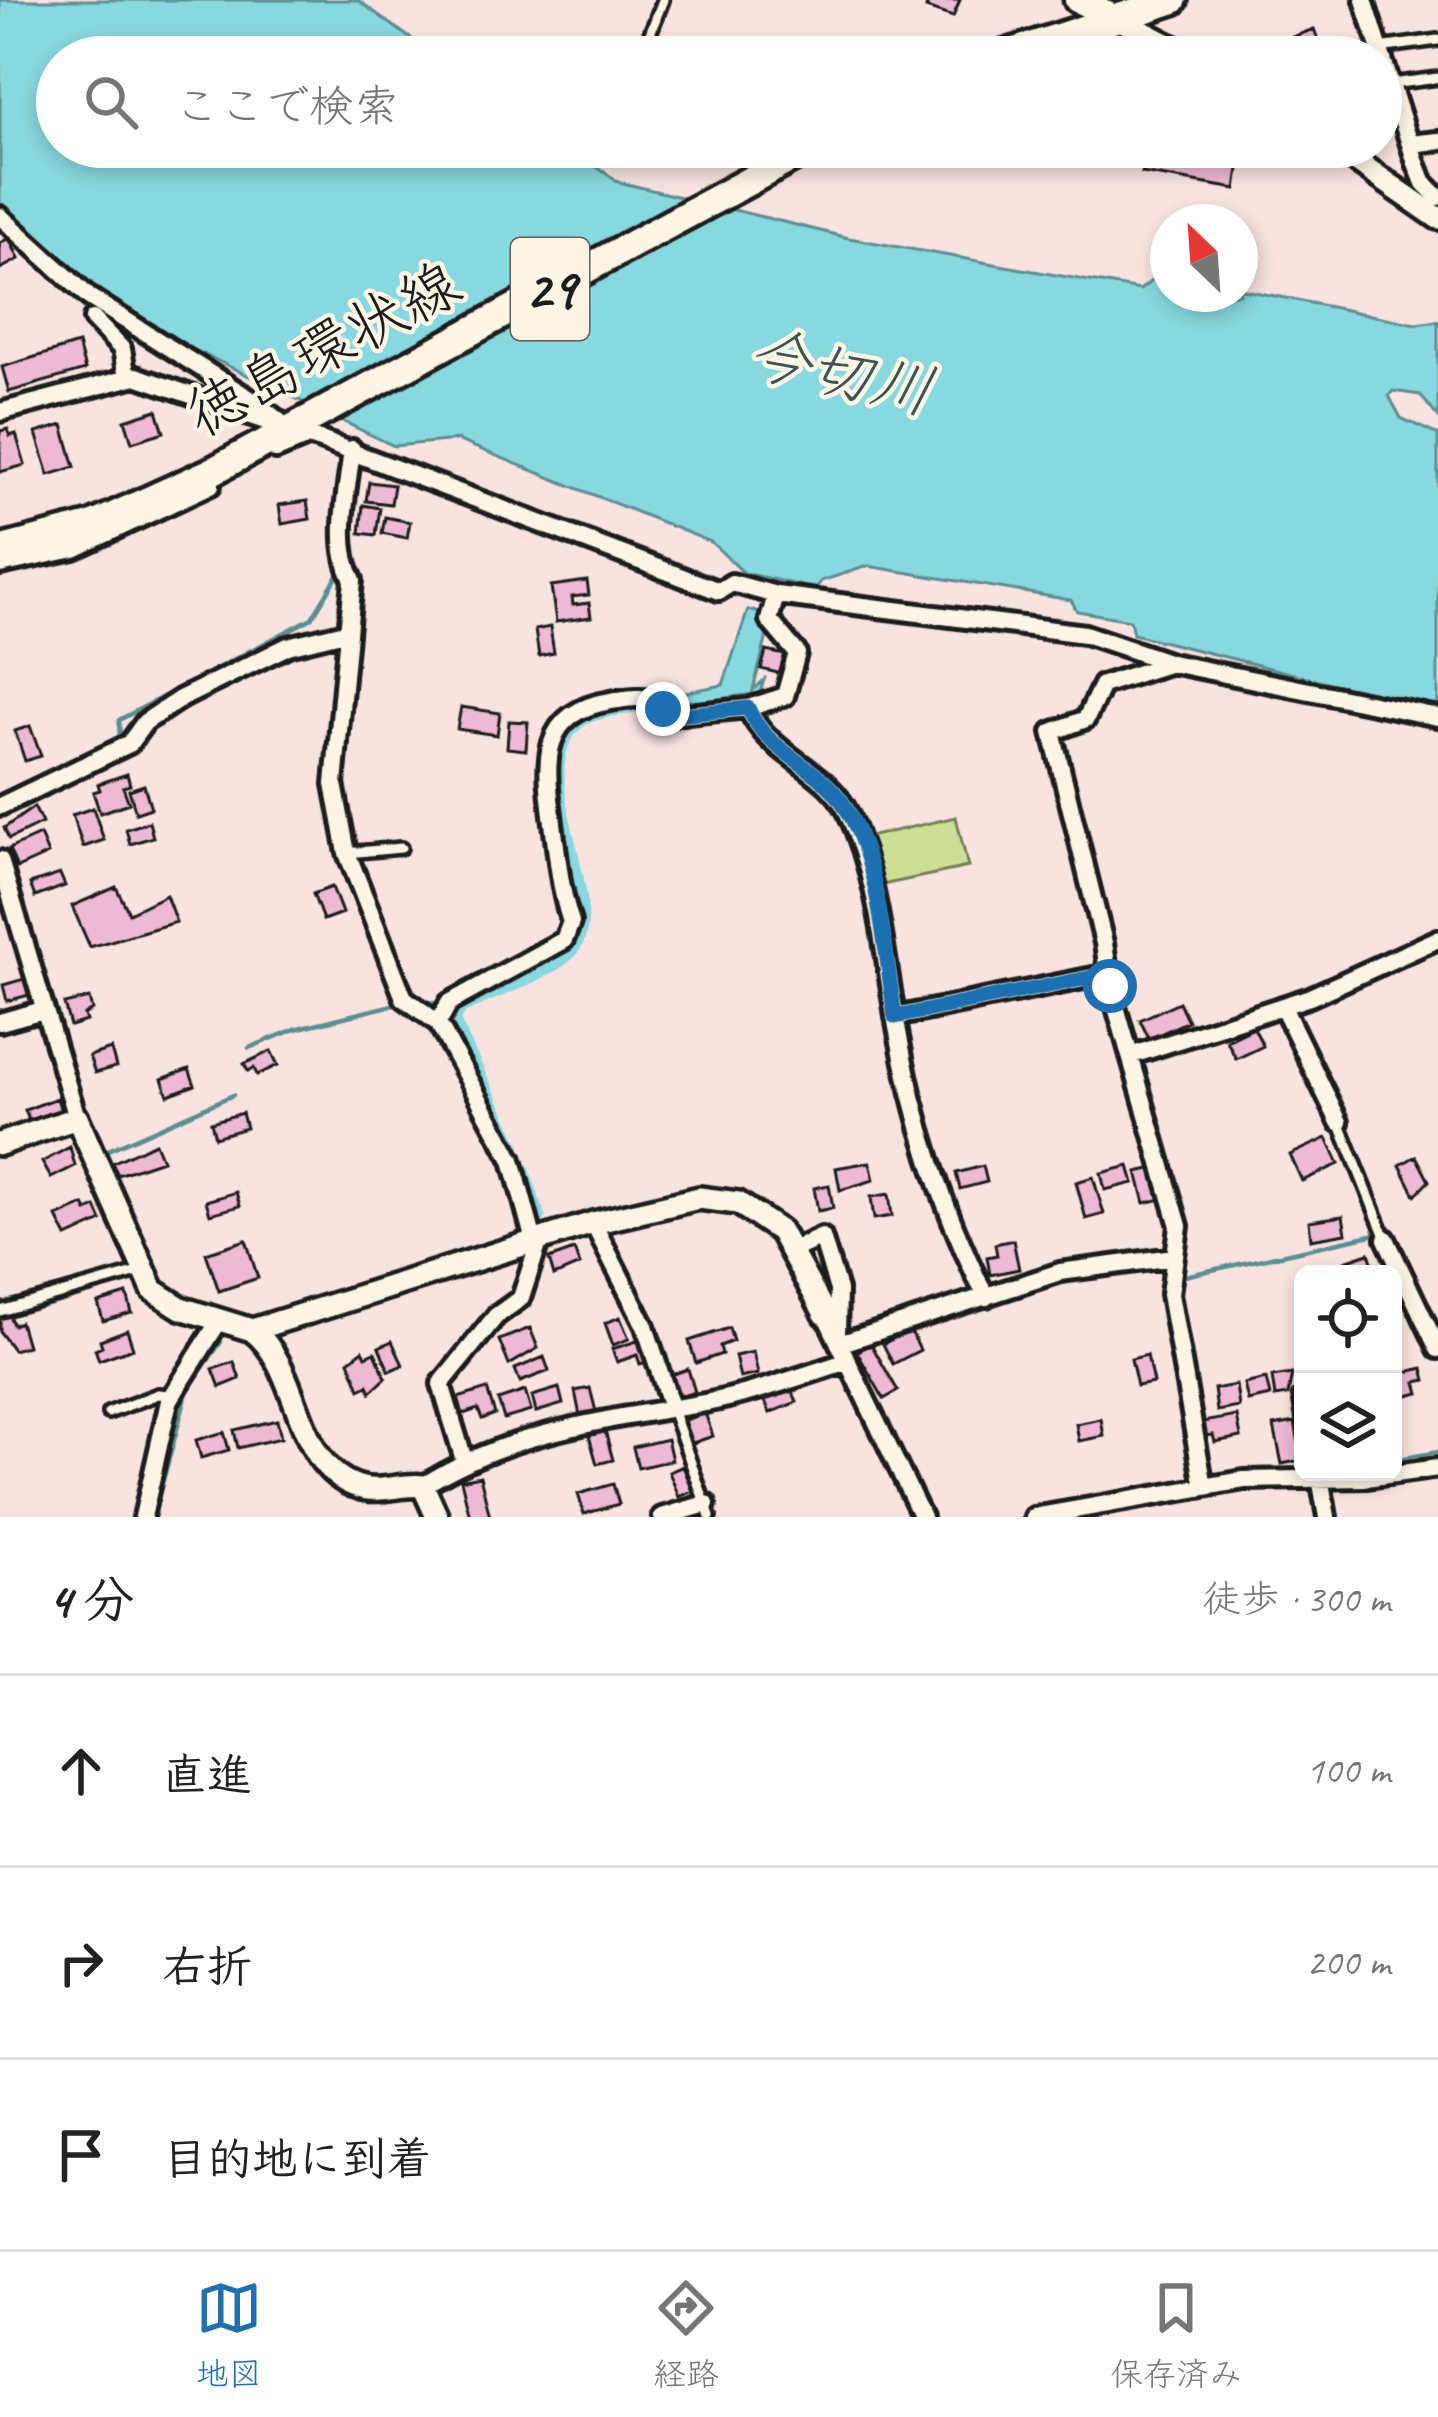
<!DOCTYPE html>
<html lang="ja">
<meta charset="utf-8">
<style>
body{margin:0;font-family:Caveat,"Klee One",sans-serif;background:#f2f2f2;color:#222}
.controls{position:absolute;right:36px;bottom:36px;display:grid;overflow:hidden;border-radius:18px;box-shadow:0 6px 18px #0003}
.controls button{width:108px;height:108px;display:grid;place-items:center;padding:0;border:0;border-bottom:3px solid #e0e0e0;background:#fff;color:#222;font:60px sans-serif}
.compass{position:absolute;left:1150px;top:204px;width:108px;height:108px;border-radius:50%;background:#fff;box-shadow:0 6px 18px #0003;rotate:335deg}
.stop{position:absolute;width:36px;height:36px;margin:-27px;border:9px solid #1f6fb2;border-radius:50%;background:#fff}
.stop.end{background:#1f6fb2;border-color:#fff;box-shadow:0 3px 12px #0008}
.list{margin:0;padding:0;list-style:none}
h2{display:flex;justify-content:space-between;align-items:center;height:156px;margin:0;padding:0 48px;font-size:51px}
h2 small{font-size:39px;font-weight:400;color:#767676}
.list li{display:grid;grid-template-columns:78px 1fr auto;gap:36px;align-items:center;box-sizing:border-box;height:192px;padding:0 48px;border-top:3px solid #e0e0e0}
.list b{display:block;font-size:45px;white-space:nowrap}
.list em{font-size:39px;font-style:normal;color:#767676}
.icon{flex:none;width:66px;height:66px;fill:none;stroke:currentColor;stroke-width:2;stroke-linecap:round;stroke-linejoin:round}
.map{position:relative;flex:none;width:1438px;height:1517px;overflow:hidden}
.search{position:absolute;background:#fff;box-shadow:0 6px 18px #0003;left:36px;right:36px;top:36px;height:132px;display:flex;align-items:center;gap:30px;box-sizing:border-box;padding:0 42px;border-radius:66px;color:#767676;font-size:45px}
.sheet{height:732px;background:#fff}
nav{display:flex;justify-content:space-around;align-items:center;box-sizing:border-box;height:168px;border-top:3px solid #e0e0e0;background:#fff;font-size:33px;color:#767676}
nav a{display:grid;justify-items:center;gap:6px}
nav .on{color:#1f6fb2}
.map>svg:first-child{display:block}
.green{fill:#cbe095;stroke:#747e58;stroke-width:3}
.water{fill:#87d8df;stroke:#5c8d91;stroke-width:3}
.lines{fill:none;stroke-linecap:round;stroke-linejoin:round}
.stream{stroke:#5c8d91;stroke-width:4.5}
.canal{stroke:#87d8df;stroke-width:15}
.building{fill:#eeb9d3;stroke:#1c1c1c;stroke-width:3}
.service-casing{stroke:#1c1c1c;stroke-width:18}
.minor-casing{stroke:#1c1c1c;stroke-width:26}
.tertiary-casing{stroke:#1c1c1c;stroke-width:30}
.secondary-casing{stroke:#1c1c1c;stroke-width:33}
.primary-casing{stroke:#1c1c1c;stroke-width:36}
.service{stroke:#fcf5e5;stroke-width:9}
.minor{stroke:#fcf5e5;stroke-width:16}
.tertiary{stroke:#fcf5e5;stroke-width:21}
.secondary{stroke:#fcf5e5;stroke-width:24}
.primary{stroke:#fcf5e5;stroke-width:27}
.route{stroke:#1f6fb2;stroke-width:15}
.labels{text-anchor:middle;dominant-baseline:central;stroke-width:9;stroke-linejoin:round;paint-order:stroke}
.shield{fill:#fcf5e5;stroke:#5f5d58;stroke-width:3}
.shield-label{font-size:57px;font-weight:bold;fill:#1c1c1c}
.street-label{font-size:60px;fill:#1c1c1c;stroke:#fcf5e5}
.water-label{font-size:63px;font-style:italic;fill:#3c5456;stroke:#fcf5e5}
</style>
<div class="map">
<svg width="1438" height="1517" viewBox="0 0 1438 1517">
<rect width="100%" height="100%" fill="#f8e3e0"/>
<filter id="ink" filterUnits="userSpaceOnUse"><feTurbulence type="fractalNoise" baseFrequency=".00833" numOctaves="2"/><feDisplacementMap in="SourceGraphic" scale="24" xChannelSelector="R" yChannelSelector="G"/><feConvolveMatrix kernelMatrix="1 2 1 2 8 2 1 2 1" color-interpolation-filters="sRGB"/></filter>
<g filter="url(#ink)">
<!-- green -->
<path class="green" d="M956 817 968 867 882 885 868 837Z"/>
<!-- water -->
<path class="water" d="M0 0H358L436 57H57V147H567L619 182 849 238 1140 290 1161 273 1168 274V294H1240V289L1416 324 1438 321V417L1420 395 1393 391 1389 396 1401 418 1438 435V710L1133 634 1130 620 1077 611 1071 600 868 566 821 581 816 589 744 573 711 542 457 440 394 446 137 322 0 204Z
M748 610 761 613 767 636 753 690 764 680 760 693 670 706 664 696 723 685Z"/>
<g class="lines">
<!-- stream -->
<path class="stream" d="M350 549 358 469
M740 717 764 744
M120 741 119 720 312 618 341 570
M848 833 874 938
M418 1000 441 1004
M249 1048 295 1029 401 1003
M919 1149 930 1183
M108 1150 233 1095
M1180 1277 1376 1234
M1393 1460 1438 1452
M153 1517 188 1389 221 1342"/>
<!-- canal -->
<path class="canal" d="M513 1147 452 1020 460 1007C488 993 544 974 567 954 616 910 513 765 581 719 600 707 640 707 662 703
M522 1169 538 1217"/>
</g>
<!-- building -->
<path class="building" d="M929 0H960L953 17 926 8Z
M1314 29 1322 50 1278 57 1274 44Z
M1148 147 1242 148 1236 189 1142 173Z
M9 238 19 259 0 269V243Z
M78 344 85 370 9 392 2 367Z
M157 410 164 432 132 442 125 420Z
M63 425 75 467 49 475 36 433Z
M8 429 10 436 16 434 25 465 0 472V431Z
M369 482 394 485 391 504 366 501Z
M307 501 310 519 282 524 279 505Z
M363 505 380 508 376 535 360 533Z
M385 517 410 522 407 538 382 533Z
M587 581 589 595 572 597 573 605 589 603 591 617 556 622 551 586Z
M550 627 554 653 539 656 535 630Z
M766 651 785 655 786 675 761 669Z
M461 707 500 713 497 735 457 729Z
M509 721 528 722 526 750 507 748Z
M30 726 41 756 25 761 15 731Z
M127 774 130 785 123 787 129 803 100 813 93 792 100 790 98 784Z
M144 785 151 808 136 813 129 790Z
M34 807 42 823 9 839 4 828Z
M93 808 104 840 83 847 72 815Z
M149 822 153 837 130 844 126 829Z
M40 835 48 854 17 868 9 849Z
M60 874 65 886 35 897 30 884Z
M116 887 129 913 166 895 176 922 90 947 72 906Z
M332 887 342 913 323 920 313 894Z
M24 979 29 995 7 1001 3 985Z
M89 998 92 1010 84 1015 86 1021 70 1026 64 1004Z
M1179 1002 1188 1021 1149 1039 1140 1020Z
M1254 1028 1263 1046 1236 1059 1227 1041Z
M111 1049 116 1067 95 1073 89 1056Z
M271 1051 278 1065 257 1075 254 1068 248 1071 244 1064Z
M189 1069 195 1085 168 1095 162 1079Z
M57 1098 62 1114 31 1126 25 1110Z
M242 1113 246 1128 215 1137 211 1122Z
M1327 1138 1339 1164 1302 1181 1290 1155Z
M155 1143 162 1160 118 1175 112 1163Z
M70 1147 75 1166 51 1178 42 1162Z
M1416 1156 1429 1181 1415 1195 1400 1165Z
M870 1162 874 1180 840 1190 836 1168Z
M983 1166 987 1182 960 1189 956 1173Z
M1129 1166 1134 1183 1105 1190 1101 1173Z
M1155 1168 1162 1199 1145 1203 1137 1172Z
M1093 1177 1104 1214 1086 1219 1076 1182Z
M829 1185 833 1208 818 1211 814 1188Z
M236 1192 240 1206 210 1214 206 1201Z
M889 1194 892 1216 874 1219 871 1197Z
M84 1205 87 1211 96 1207 102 1221 67 1237 57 1217Z
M1343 1216 1346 1233 1311 1239 1309 1221Z
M246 1240 258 1278 219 1291 206 1253Z
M1013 1240 1019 1269 990 1275 987 1257 997 1255 995 1244Z
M574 1250 580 1265 554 1276 549 1259Z
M1369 1253 1374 1268 1349 1274 1345 1261Z
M127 1294 132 1313 103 1321 98 1303Z
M9 1315 13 1325 20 1322 27 1346 13 1350 0 1332V1318Z
M620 1317 629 1339 613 1345 605 1323Z
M530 1328 538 1348 509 1365 499 1340Z
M729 1328 733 1341 720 1346 722 1354 696 1363 689 1341Z
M127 1330 133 1348 99 1360 95 1349 102 1346 100 1340Z
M910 1330 920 1350 893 1364 883 1344Z
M640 1340 648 1362 640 1364 637 1355 617 1362 612 1349Z
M392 1341 403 1365 389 1371 379 1347Z
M871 1344 898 1391 884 1399 857 1352Z
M363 1350 366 1356 375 1352 386 1378 371 1392 368 1385 360 1389 349 1361Z
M753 1352 758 1374 740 1378 735 1356Z
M1147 1355 1153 1383 1137 1386 1131 1359Z
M544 1357 549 1371 520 1382 515 1369Z
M234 1362 240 1379 220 1387 213 1369Z
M1423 1368 1426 1380 1416 1382 1419 1393 1393 1400V1375Z
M688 1369 695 1392 675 1399 668 1376Z
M1292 1374 1288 1395 1275 1397 1272 1377Z
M1266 1379 1270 1396 1248 1401 1244 1384Z
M790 1385 797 1402 770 1413 763 1396Z
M1236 1385 1239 1407 1217 1411 1214 1389Z
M559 1388 563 1404 536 1412 532 1396Z
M590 1388 596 1412 580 1416 575 1391Z
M487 1389 495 1414 482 1419 478 1409 463 1414 458 1398Z
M525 1391 531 1411 504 1419 498 1400Z
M705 1413 713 1436 687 1445 679 1422Z
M1237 1416 1241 1437 1215 1442 1213 1435 1205 1436 1203 1422Z
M1101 1419 1104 1436 1079 1441 1076 1424Z
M277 1420 281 1438 238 1448 234 1430Z
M1295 1422 1302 1460 1282 1464 1274 1426Z
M605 1431 613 1460 597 1464 589 1436Z
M224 1432 229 1450 201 1458 196 1440Z
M667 1439 672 1460 638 1468 633 1447Z
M683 1466 693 1491 679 1497 669 1472Z
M480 1476 490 1517H470L461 1480Z
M613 1484 619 1504 584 1514 578 1494Z"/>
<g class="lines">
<defs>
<path id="service" d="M1379 48 1438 40
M641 57 663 0
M1391 84 1438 78
M347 853 401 848
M1339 1122 1386 1239
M0 1311 142 1271
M1299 1396 1303 1419
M672 1409 710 1517
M108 1413 158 1394 171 1395"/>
<path id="minor" d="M1364 0 1416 163 1424 183 1438 197
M1410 144 1438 141
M0 216 89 297 255 402 290 430
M93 319 122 349 127 378
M0 412 136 376 272 423
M352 449C348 490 333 543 353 580L334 784 347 853 404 998 438 1023 512 1160 534 1241
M276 450 310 436 719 591 732 583 776 595 1085 634 1171 663 1438 717
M0 565 74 549 211 485
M1171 663 1102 685 1086 719 1052 732 1104 943 1110 986 1179 1226 1170 1294 1204 1487
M748 708 785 696 797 653 769 620 776 595
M0 806 129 744 145 722 180 699 288 646 345 632
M0 860 77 1118
M1283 1007 1339 1122
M895 1017 1108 974
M0 1022 43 1010
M438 1023 449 1003 564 940 571 922C561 893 558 861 554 831 547 771 533 713 611 701 627 699 640 696 656 700L667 716 748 708C768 756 827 768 848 813 879 880 884 955 897 1027 914 1121 943 1211 986 1297
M1130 1056 1310 997 1438 939
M593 1223 645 1326 671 1407
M1386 1239 1438 1349
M793 1250 822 1237 838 1290 837 1334
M825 1314 922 1517
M839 1344 1060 1272 1174 1257
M464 1460 441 1384 496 1316 521 1298 540 1239
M1320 1477 1327 1517
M423 1486C509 1431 607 1420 705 1403 753 1394 801 1376 848 1361
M143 1517 169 1401 219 1321
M662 1517 706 1504
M1034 1517 1244 1480 1366 1478 1438 1468"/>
<path id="tertiary" d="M1118 19 1192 57
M1336 147 1438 218
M0 1144 77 1118 153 1290 181 1308 252 1330 593 1223 699 1198 738 1203 780 1231 825 1314
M252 1330C303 1368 292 1467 359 1487 380 1494 402 1483 423 1486L437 1517"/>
<path id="secondary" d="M1077 0 1118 19"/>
<path id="primary" d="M998 57 1173 0
M0 550 92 526 211 472 812 147"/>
</defs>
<!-- service casing -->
<use href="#service" class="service-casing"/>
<!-- minor casing -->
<use href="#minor" class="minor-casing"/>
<!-- tertiary casing -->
<use href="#tertiary" class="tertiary-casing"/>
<!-- secondary casing -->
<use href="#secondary" class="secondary-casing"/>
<!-- primary casing -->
<use href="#primary" class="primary-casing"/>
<!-- service -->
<use href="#service" class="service"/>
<!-- minor -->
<use href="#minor" class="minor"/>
<!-- tertiary -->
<use href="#tertiary" class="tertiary"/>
<!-- secondary -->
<use href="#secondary" class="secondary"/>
<!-- primary -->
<use href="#primary" class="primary"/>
</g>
</g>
<g class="lines" filter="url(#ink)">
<!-- route -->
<path class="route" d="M663 709 667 716 748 708C767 753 814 763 840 799 879 852 885 953 895 1017L1108 974 1110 986"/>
</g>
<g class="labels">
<!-- shield labels -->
<rect class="shield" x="511" y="238" width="78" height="102" rx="9"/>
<g class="shield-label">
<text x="550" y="289">29</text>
</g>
<!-- street labels -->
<g class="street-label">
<text transform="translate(323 349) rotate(-28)">徳島環状線</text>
</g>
<!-- water labels -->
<g class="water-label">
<text transform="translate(841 373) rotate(13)">今切川</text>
</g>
</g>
</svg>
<div class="controls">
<button><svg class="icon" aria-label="locate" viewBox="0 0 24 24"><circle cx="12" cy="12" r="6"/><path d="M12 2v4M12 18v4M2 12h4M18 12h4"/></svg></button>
<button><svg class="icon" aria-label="layers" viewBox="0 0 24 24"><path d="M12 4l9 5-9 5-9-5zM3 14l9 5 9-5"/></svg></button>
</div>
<svg class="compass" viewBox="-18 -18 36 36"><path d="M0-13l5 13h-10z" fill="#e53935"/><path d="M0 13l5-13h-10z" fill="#767676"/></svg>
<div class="stop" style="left:1110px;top:986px"></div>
<div class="stop end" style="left:663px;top:709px"></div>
<div class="search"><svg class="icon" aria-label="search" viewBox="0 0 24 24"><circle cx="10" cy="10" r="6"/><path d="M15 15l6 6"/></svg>ここで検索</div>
</div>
<section class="sheet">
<h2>4 分<small>徒歩 · 300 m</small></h2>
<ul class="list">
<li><svg class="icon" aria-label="ahead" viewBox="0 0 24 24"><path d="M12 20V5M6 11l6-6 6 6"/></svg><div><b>直進</b></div><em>100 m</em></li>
<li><svg class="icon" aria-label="right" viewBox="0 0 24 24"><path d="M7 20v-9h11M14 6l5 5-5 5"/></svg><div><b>右折</b></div><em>200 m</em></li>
<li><svg class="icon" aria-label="arrive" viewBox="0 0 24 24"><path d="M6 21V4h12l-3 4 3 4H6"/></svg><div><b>目的地に到着</b></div></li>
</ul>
</section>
<nav>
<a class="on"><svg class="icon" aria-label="map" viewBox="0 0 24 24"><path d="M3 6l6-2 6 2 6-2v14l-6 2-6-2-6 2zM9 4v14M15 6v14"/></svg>地図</a>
<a><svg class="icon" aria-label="directions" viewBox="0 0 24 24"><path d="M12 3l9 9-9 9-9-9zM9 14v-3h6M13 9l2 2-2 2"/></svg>経路</a>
<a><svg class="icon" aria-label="saved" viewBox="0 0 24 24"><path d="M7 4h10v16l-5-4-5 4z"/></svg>保存済み</a>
</nav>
